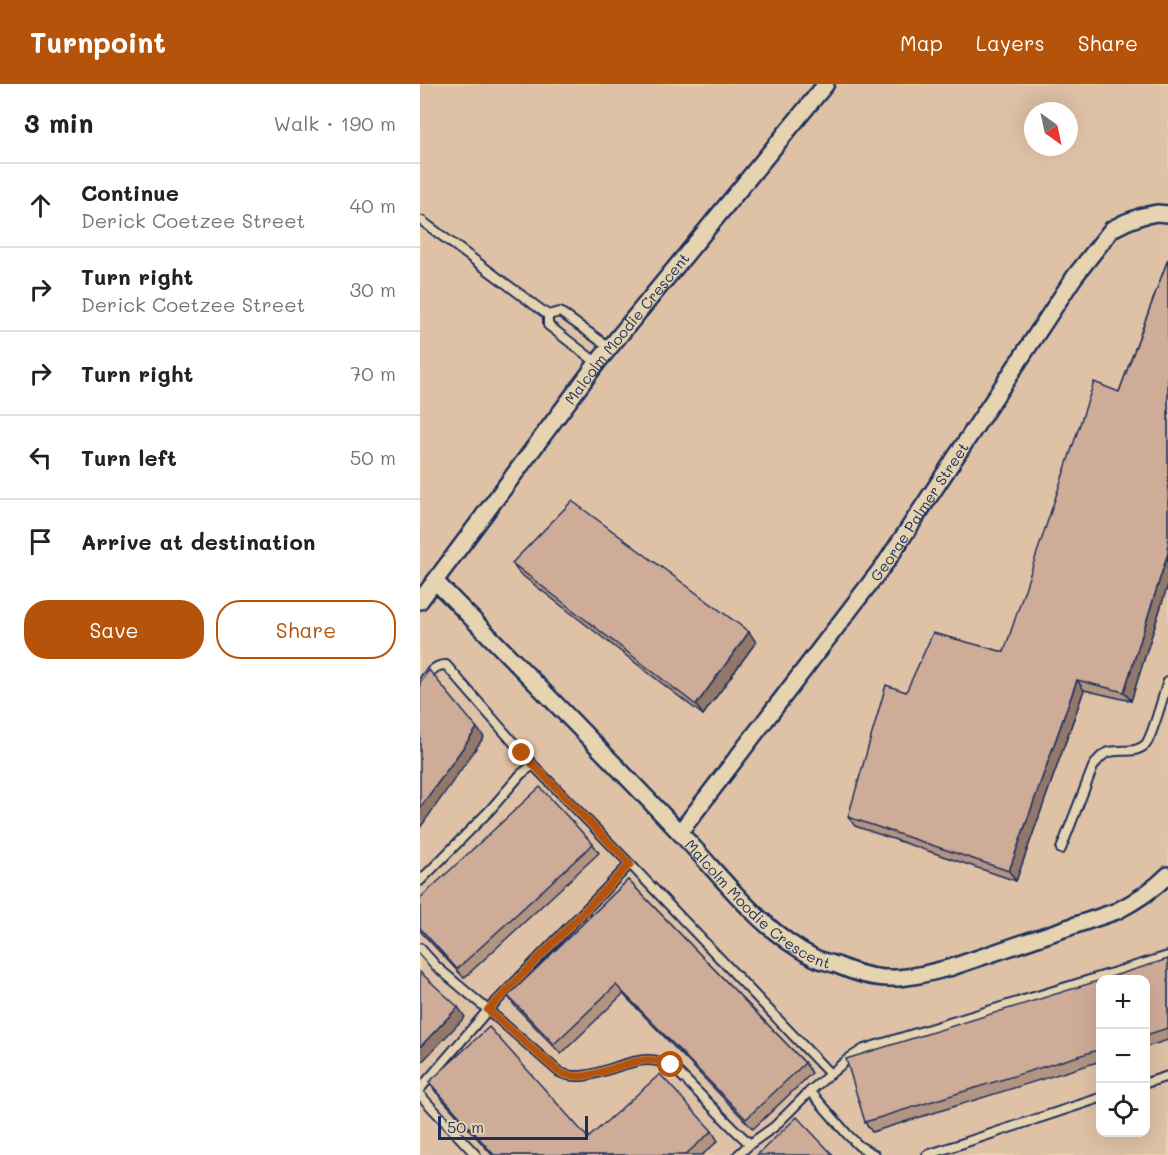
<!DOCTYPE html>
<meta charset="utf-8">
<style>
body{margin:0;font-family:Mali,sans-serif;background:#f6f6f6;color:#222}
.controls{position:absolute;right:18px;bottom:18px;display:grid;overflow:hidden;border-radius:12px;box-shadow:0 6px 24px #0002}
.controls button{width:54px;height:54px;display:grid;place-items:center;padding:0;border:0;border-bottom:2px solid #e0e0e0;background:#fff;color:#222;font:30px sans-serif}
.compass{position:absolute;left:604px;top:18px;width:54px;height:54px;border-radius:50%;background:#fff;box-shadow:0 6px 24px #0002;rotate:147deg}
.scale{position:absolute;left:18px;bottom:15px;width:150px;box-sizing:border-box;padding-left:6px;border:3px solid #1b2f5e;border-top:0;font-size:16px;line-height:21px;white-space:nowrap;color:#1b2f5e;-webkit-text-stroke:4px #e6d4b1;paint-order:stroke}
.stop{position:absolute;width:18px;height:18px;margin:-14px;border:4px solid #b45309;border-radius:50%;background:#fff}
.stop.end{background:#b45309;border-color:#fff;box-shadow:0 2px 6px #0008}
.list{margin:0;padding:0;list-style:none}
h2{display:flex;justify-content:space-between;align-items:center;height:78px;margin:0;padding:0 24px;font-size:26px}
h2 small{font-size:20px;font-weight:400;color:#767676}
.list li{display:grid;grid-template-columns:39px 1fr auto;gap:18px;align-items:center;box-sizing:border-box;height:84px;padding:0 24px;border-top:2px solid #e0e0e0}
.list b{display:block;font-size:22px;white-space:nowrap}
.list p{margin:0;font-size:20px;white-space:nowrap;color:#767676}
.list em{font-size:20px;font-style:normal;color:#767676}
.actions{display:flex;gap:12px;padding:18px 24px}
.actions a{flex:1;padding:14px 0;border:2px solid #b45309;border-radius:24px;text-align:center;font-size:21px;color:#b45309}
.actions .main{background:#b45309;color:#fff}
.icon{flex:none;width:33px;height:33px;fill:none;stroke:currentColor;stroke-width:2;stroke-linecap:round;stroke-linejoin:round}
.map{position:relative;flex:none;width:748px;height:1071px;overflow:hidden}
header{display:flex;align-items:center;gap:36px;box-sizing:border-box;height:84px;padding:0 30px;background:#b45309;color:#fff}
header strong{font-size:28px}
nav{display:flex;gap:33px;margin-inline-start:auto;font-size:21px}
main{display:flex}
aside{flex:1;background:#fff}
.map>svg:first-child{display:block}
.built{fill:#dfc2a6;fill-rule:evenodd}
.lines{fill:none;stroke-linecap:round;stroke-linejoin:round}
.service-casing{stroke:#1b2f5e;stroke-width:12}
.minor-casing{stroke:#1b2f5e;stroke-width:20}
.service{stroke:#e6d4b1;stroke-width:8}
.minor{stroke:#e6d4b1;stroke-width:15}
.wall{fill:#b29483;stroke:#1b2f5e;stroke-width:1.5}
.shaded-wall{fill:#91786a;stroke:#1b2f5e;stroke-width:1.5}
.building{fill:#cfac98;stroke:#1b2f5e;stroke-width:1.5}
.route{stroke:#b45309;stroke-width:8}
.labels{text-anchor:middle;dominant-baseline:central;stroke-width:4.5;stroke-linejoin:round;paint-order:stroke}
.street-label{font-size:15px;fill:#1b2f5e;stroke:#e6d4b1}
</style>
<header>
<strong>Turnpoint</strong>
<nav><a>Map</a><a>Layers</a><a>Share</a></nav>
</header>
<main>
<aside>
<h2>3 min<small>Walk · 190 m</small></h2>
<ul class="list">
<li><svg class="icon" aria-label="ahead" viewBox="0 0 24 24"><path d="M12 20V5M6 11l6-6 6 6"/></svg><div><b>Continue</b><p>Derick Coetzee Street</p></div><em>40 m</em></li>
<li><svg class="icon" aria-label="right" viewBox="0 0 24 24"><path d="M7 20v-9h11M14 6l5 5-5 5"/></svg><div><b>Turn right</b><p>Derick Coetzee Street</p></div><em>30 m</em></li>
<li><svg class="icon" aria-label="right" viewBox="0 0 24 24"><path d="M7 20v-9h11M14 6l5 5-5 5"/></svg><div><b>Turn right</b></div><em>70 m</em></li>
<li><svg class="icon" aria-label="left" viewBox="0 0 24 24"><path d="M17 20v-9H6M10 6l-5 5 5 5"/></svg><div><b>Turn left</b></div><em>50 m</em></li>
<li><svg class="icon" aria-label="arrive" viewBox="0 0 24 24"><path d="M6 21V4h12l-3 4 3 4H6"/></svg><div><b>Arrive at destination</b></div></li>
</ul>
<div class="actions"><a class="main">Save</a><a>Share</a></div>
</aside>
<div class="map">
<svg width="748" height="1071" viewBox="0 0 748 1071">
<rect width="100%" height="100%" fill="#ebd0ad"/>
<filter id="ink" filterUnits="userSpaceOnUse"><feTurbulence type="fractalNoise" baseFrequency=".0167" numOctaves="2"/><feDisplacementMap in="SourceGraphic" scale="12" xChannelSelector="R" yChannelSelector="G"/><feConvolveMatrix kernelMatrix="1 2 1 2 8 2 1 2 1" color-interpolation-filters="sRGB"/></filter>
<g filter="url(#ink)">
<!-- built -->
<path class="built" d="M0 0H748V1071H0ZM613 27H649V63H613ZM680 896H726V1048H680Z"/>
<g class="lines">
<defs>
<path id="service" d="M2 137 128 231
M128 231 140 228 189 263
M128 231V241L177 279
M0 602C7 593 13 580 26 581L113 681 101 690 70 726 0 797
M113 681 210 780 410 990
M641 765 673 683C677 677 682 669 690 668 703 665 716 670 726 660 732 653 744 609 748 597
M0 864 17 883 68 926 210 780
M726 999 748 992
M0 1005 68 926 139 988C166 1002 200 976 227 976 236 976 243 978 251 981L315 1046 330 1060 354 1043 390 1007 427 1050 439 1062 455 1071
M390 1007 428 975 444 965 748 872
M0 1011 56 1071
M318 1071 330 1060
M507 1071 680 1014"/>
<g id="minor">
<path id="s1" d="M15 497C97 580 179 663 259 748 302 792 339 846 395 874 402 877 410 879 417 881 433 888 451 894 469 894 488 895 513 888 532 883L697 827C716 817 733 806 748 791"/>
<path id="s2" d="M0 517 177 279 406 0"/>
<path id="s3" d="M260 748 467 477 655 192 692 145 706 138 722 132 737 129 748 130"/>
</g>
</defs>
<!-- service casing -->
<use href="#service" class="service-casing"/>
<!-- minor casing -->
<use href="#minor" class="minor-casing"/>
<!-- service -->
<use href="#service" class="service"/>
<!-- minor -->
<use href="#minor" class="minor"/>
</g>
<!-- wall -->
<path class="wall" d="M748 175V500L711 617 664 606 596 797 435 742 428 733 486 608 584 568 699 308Z
M92 479 336 558 283 631 99 489Z
M173 760 179 769 44 894 0 847V814Z
M208 796 385 979 392 989 333 1045 203 910 141 970 94 921 88 912Z
M748 875V956L726 963V896Z
M681 896V977L452 1048 445 1038Z
M9 998 168 1054 292 1047 298 1057 282 1071H72L15 1007Z"/>
<!-- shaded-wall -->
<path class="shaded-wall" d="M748 469V500L711 617 704 608Z
M329 548 336 558 283 631 276 621Z
M657 596 664 606 596 797 589 787Z
M57 644 64 653 0 744V724Z
M38 923 45 933 0 980V963Z"/>
<!-- building -->
<path class="building" d="M748 175V469L704 608 657 596 589 787 428 733 466 601 486 608 513 549 584 568 674 298 699 308Z
M152 417 329 548 276 621 92 479Z
M9 586 57 644 0 724V598Z
M120 703 173 760 37 885 0 844V814Z
M208 796 385 979 326 1035 196 901 134 960 88 912Z
M748 875V944L726 951V896H681Z
M0 888 38 923 0 963Z
M681 896V965L445 1038 426 975Z
M69 943 168 1054 240 990 292 1047 265 1071H74L9 998Z
M377 1033 413 1071H337Z"/>
</g>
<g class="lines" filter="url(#ink)">
<!-- route -->
<path class="route" d="M102 669 210 780 68 926 139 988C168 1002 198 977 227 976 236 976 243 978 251 981"/>
</g>
<g class="labels">
<!-- street labels -->
<g class="street-label">
<text stroke="none"><textPath href="#s2" startOffset="342">Malcolm Moodie Crescent</textPath></text>
<text stroke="none"><textPath href="#s3" startOffset="400">George Palmer Street</textPath></text>
<text stroke="none"><textPath href="#s1" startOffset="458">Malcolm Moodie Crescent</textPath></text>
</g>
</g>
</svg>
<div class="controls">
<button>+</button>
<button>−</button>
<button><svg class="icon" aria-label="locate" viewBox="0 0 24 24"><circle cx="12" cy="12" r="6"/><path d="M12 2v4M12 18v4M2 12h4M18 12h4"/></svg></button>
</div>
<svg class="compass" viewBox="-18 -18 36 36"><path d="M0-13l5 13h-10z" fill="#e53935"/><path d="M0 13l5-13h-10z" fill="#767676"/></svg>
<div class="scale">50 m</div>
<div class="stop" style="left:251px;top:981px"></div>
<div class="stop end" style="left:102px;top:669px"></div>
</div>
</main>
